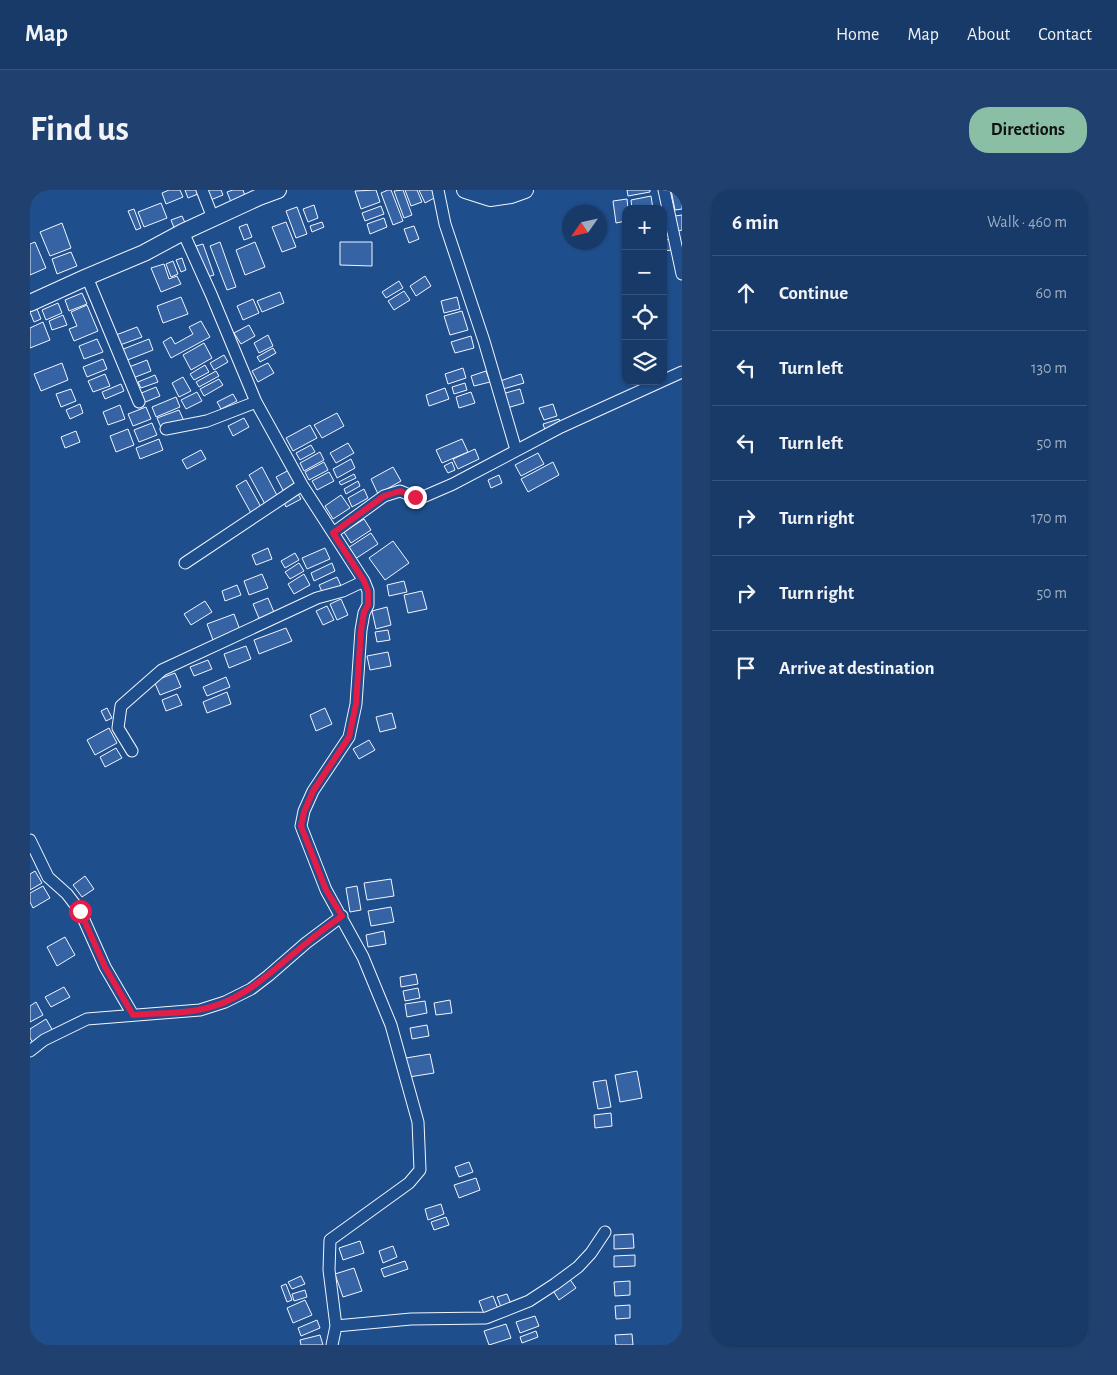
<!DOCTYPE html>
<meta charset="utf-8">
<style>
body{margin:0;font-family:"Alegreya Sans",sans-serif;background:#20416f;color:#f1f3f6}
.controls{position:absolute;right:15px;top:15px;display:grid;overflow:hidden;border-radius:10px;box-shadow:0 1px 4px #0004}
.controls button{width:45px;height:45px;display:grid;place-items:center;padding:0;border:0;border-bottom:1px solid #36547d;background:#173a69;color:#f1f3f6;font:25px sans-serif}
.compass{position:absolute;left:532px;top:15px;width:45px;height:45px;border-radius:50%;background:#173a69;box-shadow:0 1px 4px #0004;rotate:236deg}
.stop{position:absolute;width:15px;height:15px;margin:-11px;border:4px solid #e11d48;border-radius:50%;background:#fff}
.stop.end{background:#e11d48;border-color:#fff;box-shadow:0 1px 5px #0008}
.list{margin:0;padding:0;list-style:none}
h2{display:flex;justify-content:space-between;align-items:center;height:65px;margin:0;padding:0 20px;font-size:21px}
h2 small{font-size:16px;font-weight:400;color:#9eadc0}
.list li{display:grid;grid-template-columns:32px 1fr auto;gap:15px;align-items:center;box-sizing:border-box;height:75px;padding:0 20px;border-top:1px solid #36547d}
.list b{display:block;font-size:19px;white-space:nowrap}
.list em{font-size:16px;font-style:normal;color:#9eadc0}
.icon{flex:none;width:28px;height:28px;fill:none;stroke:currentColor;stroke-width:2;stroke-linecap:round;stroke-linejoin:round}
.map{position:relative;flex:none;width:652px;height:1155px;overflow:hidden;border-radius:20px}
header{display:flex;align-items:center;gap:30px;box-sizing:border-box;height:70px;padding:0 25px;background:#173a69;border-bottom:1px solid #36547d}
header strong{font-size:24px}
nav{display:flex;gap:28px;margin-inline-start:auto;font-size:18px}
.intro{display:flex;align-items:center;justify-content:space-between;box-sizing:border-box;height:120px;padding:0 30px}
h1{margin:0;font-size:35px}
.button{padding:12px 22px;border-radius:20px;background:#8abfa5;color:#111;font-size:18px;font-weight:700}
main{display:flex;gap:30px;padding:0 30px}
aside{flex:1;background:#173a69;border-radius:20px;box-shadow:0 1px 4px #0004}
.map>svg:first-child{display:block}
.building{fill:#3563a3;stroke:#f2f6ff}
.lines{fill:none;stroke-linecap:round;stroke-linejoin:round}
.street-casing{stroke:#f2f6ff;stroke-width:13}
.secondary-casing{stroke:#f2f6ff;stroke-width:18}
.street{stroke:#1f4e8c;stroke-width:11}
.secondary{stroke:#1f4e8c;stroke-width:16}
.route{stroke:#e11d48;stroke-width:6}
</style>
<header>
<strong>Map</strong>
<nav><a>Home</a><a>Map</a><a>About</a><a>Contact</a></nav>
</header>
<div class="intro"><h1>Find us</h1><a class="button">Directions</a></div>
<main>
<div class="map">
<svg width="652" height="1155" viewBox="0 0 652 1155">
<rect width="100%" height="100%" fill="#1f4e8c"/>
<!-- building -->
<path class="building" d="M139 0H150L153 7 136 14 132 3Z
M155 0H166L168 4 158 8Z
M174 0H191L193 5 178 11Z
M203 0H213L215 6 201 12 197 2Z
M346 0 350 12 331 19 325 1Z
M358 0H361L373 31 363 35 351 3Z
M373 0 382 25 374 28 364 1Z
M375 0H387L392 12 381 16Z
M389 0H403L406 7 395 13Z
M597 0H620V2L598 6Z
M641 0H652V19L645 20Z
M621 6 623 19H602L601 10Z
M597 9 598 19H596V31L586 33 583 11Z
M131 13 137 28 114 37 108 22Z
M284 15 288 28 278 32 273 19Z
M351 16 354 24 335 31 332 23Z
M267 17 277 44 266 48 256 21Z
M104 19 111 38 106 40 98 21Z
M652 25V40L648 41 645 26Z
M152 26 156 35 145 40 141 30Z
M354 28 357 37 340 44 337 34Z
M256 32 266 57 252 62 242 37Z
M292 32 294 37 282 42 280 36Z
M32 33 41 58 20 66 10 42Z
M217 34 222 47 214 50 209 37Z
M384 36 389 49 379 53 374 39Z
M640 49 642 60 633 61V51Z
M5 52 16 78 0 85V54Z
M190 52 206 97 197 100 180 56Z
M225 52 235 77 215 85 206 60Z
M310 52H342V76L310 75Z
M173 54 184 85 177 87 166 56Z
M41 62 47 76 27 84 22 69Z
M152 68 156 80 151 82 146 70Z
M143 71 148 84 141 87 136 74Z
M134 74 139 89 147 86 151 94 131 102 121 78Z
M395 86 401 96 386 106 380 96Z
M369 91 373 98 356 108 352 102Z
M374 101 380 110 364 120 358 111Z
M250 102 254 113 232 122 227 111Z
M52 103 57 114 39 121 35 110Z
M151 107 158 124 133 133 127 116Z
M427 107 430 119 414 123 411 111Z
M223 109 229 123 213 130 207 116Z
M28 113 32 123 16 130 12 120Z
M57 115 68 141 44 151 39 139 47 136 41 122Z
M7 119 11 129 4 132 0 122Z
M432 121 438 140 420 145 414 126Z
M33 125 37 135 22 140 19 131Z
M171 131 180 147 141 168 133 152 141 147 145 154 163 144 159 137Z
M13 132 20 150 0 158V138Z
M219 135 225 146 211 154 204 143Z
M107 137 112 147 90 155 86 145Z
M238 145 243 156 229 163 224 153Z
M441 146 444 158 425 163 421 152Z
M67 149 73 162 54 169 49 156Z
M119 149 123 160 95 171 91 160Z
M174 153 182 168 161 180 153 165Z
M243 158 246 163 230 172 227 167Z
M194 165 198 172 184 180 180 173Z
M73 169 77 179 57 187 53 177Z
M117 170 121 181 103 188 99 177Z
M32 173 38 190 11 201 4 184Z
M238 173 244 183 228 192 222 181Z
M175 175 179 182 164 190 160 184Z
M433 178 436 188 418 194 415 184Z
M186 181 189 186 169 197 166 192Z
M456 181 460 192 444 196 441 186Z
M75 184 80 196 63 202 58 191Z
M491 184 494 193 473 199 470 191Z
M125 185 128 192 111 198 108 192Z
M153 187 161 201 149 207 142 193Z
M189 189 193 195 174 206 170 199Z
M435 193 437 200 424 204 422 197Z
M91 194 94 201 75 209 72 202Z
M126 197 130 206 113 213 109 204Z
M415 198 419 209 399 216 396 205Z
M41 199 46 211 31 217 26 204Z
M490 199 494 213 477 218 472 204Z
M167 202 172 211 156 219 151 210Z
M441 202 445 213 429 218 426 207Z
M203 204 207 211 191 219 187 212Z
M146 207 150 217 126 227 122 217Z
M50 214 53 223 40 229 36 220Z
M523 214 527 226 514 230 509 218Z
M90 215 95 229 78 235 73 222Z
M116 217 121 229 103 236 98 224Z
M149 220 154 231 132 240 127 228Z
M307 223 314 236 292 248 284 235Z
M214 228 219 237 203 246 198 236Z
M529 229 531 235 515 240 513 234Z
M122 233 127 245 109 252 104 240Z
M280 235 287 248 263 261 256 248Z
M98 239 104 255 86 262 80 246Z
M46 241 50 252 35 258 31 247Z
M129 249 133 260 110 269 106 258Z
M432 249 438 262 412 273 406 260Z
M318 253 324 263 306 273 300 263Z
M281 255 285 262 270 270 266 263Z
M445 259 449 269 428 279 423 269Z
M171 260 176 269 157 279 152 270Z
M290 262 294 270 274 281 270 273Z
M508 263 514 274 491 286 485 275Z
M321 269 325 278 307 288 303 279Z
M294 272 298 280 279 290 275 282Z
M422 272 425 280 418 283 414 276Z
M523 272 529 285 498 302 491 289Z
M232 277 249 309 236 316 219 285Z
M363 277 371 291 348 304 341 289Z
M259 280 267 295 254 302 246 287Z
M299 282 304 291 287 300 282 291Z
M324 284 326 288 311 295 309 292Z
M469 285 472 293 461 298 458 290Z
M216 290 231 317 221 323 206 296Z
M328 291 330 296 316 304 314 299Z
M334 299 338 308 322 317 318 308Z
M267 302 271 309 256 317 253 310Z
M311 305 320 318 303 329 295 316Z
M334 329 341 340 321 353 314 342Z
M341 343 348 354 325 369 318 358Z
M363 351 379 373 355 390 339 368Z
M238 358 242 369 226 375 222 365Z
M295 358 300 369 277 379 272 368Z
M265 363 269 370 255 378 251 371Z
M269 373 274 381 260 389 255 382Z
M302 373 305 381 284 391 281 383Z
M232 384 238 398 219 405 214 391Z
M274 384 280 395 264 404 258 394Z
M307 387 312 398 294 406 289 395Z
M374 391 377 402 359 406 357 395Z
M207 395 211 405 195 411 192 401Z
M392 401 397 419 378 423 374 405Z
M238 408 246 427 231 433 223 414Z
M311 409 318 425 307 430 300 414Z
M175 411 182 422 161 435 154 424Z
M297 416 304 430 293 435 286 421Z
M357 417 361 435 346 439 342 421Z
M204 424 210 440 183 450 177 434Z
M256 438 262 451 229 464 224 450Z
M358 440 360 450 347 452 345 442Z
M216 456 221 469 199 478 194 464Z
M358 462 361 476 340 480 337 466Z
M178 470 182 479 164 486 160 477Z
M145 483 151 497 130 505 124 491Z
M196 487 200 497 177 506 173 497Z
M197 502 201 514 177 523 173 512Z
M147 504 152 515 136 521 132 510Z
M77 518 82 528 76 531 71 521Z
M295 518 302 534 286 541 280 525Z
M362 523 366 538 350 542 346 527Z
M79 538 87 553 65 565 57 550Z
M339 550 345 560 329 569 323 559Z
M86 558 92 568 75 577 70 567Z
M5 681 12 693 0 700V684Z
M55 686 64 699 52 707 43 695Z
M361 689 364 706 337 710 334 693Z
M13 696 20 708 3 718 0 712V703Z
M327 696 331 720 320 722 316 698Z
M361 717 364 732 341 736 338 721Z
M354 741 356 754 338 757 336 745Z
M35 747 45 765 27 776 17 757Z
M386 784 388 794 371 797 370 787Z
M34 797 40 807 21 817 15 807Z
M388 798 390 808 375 811 373 801Z
M420 810 422 823 406 825 404 813Z
M395 811 397 823 377 827 375 814Z
M6 812 13 825 0 832V816Z
M16 829 23 841 3 853 0 848V839Z
M397 835 399 846 382 849 380 838Z
M400 864 404 883 379 887 376 868Z
M607 881 612 908 590 912 585 885Z
M576 890 581 917 568 919 563 892Z
M581 923 582 936 565 938 564 925Z
M439 972 443 982 429 987 425 977Z
M446 988 450 1000 429 1008 424 995Z
M411 1014 414 1024 398 1030 395 1019Z
M416 1027 419 1035 404 1040 401 1032Z
M603 1044 604 1058 584 1059V1045Z
M330 1051 334 1063 313 1070 309 1058Z
M363 1056 367 1067 353 1073 349 1061Z
M605 1065V1076L584 1077V1066Z
M375 1071 378 1079 354 1087 351 1079Z
M324 1078 332 1101 313 1107 305 1084Z
M271 1086 275 1094 262 1099 258 1092Z
M539 1088 546 1098 529 1110 522 1099Z
M600 1091V1105L585 1106 584 1092Z
M256 1094 262 1110 257 1112 251 1096Z
M275 1100 277 1107 264 1111 262 1104Z
M477 1104 481 1114 471 1117 467 1107Z
M463 1106 468 1119 454 1124 449 1111Z
M275 1110 282 1125 263 1133 257 1118Z
M600 1115V1128L586 1129 585 1116Z
M505 1126 509 1136 490 1143 486 1132Z
M287 1130 290 1138 271 1146 268 1138Z
M476 1134 481 1148 459 1155 454 1141Z
M506 1141 508 1147 492 1153 490 1147Z
M602 1144 603 1155H586L585 1145Z
M290 1145 293 1155H271L270 1150Z"/>
<g class="lines">
<defs>
<path id="street" d="M172 0 183 28
M408 0 415 34 454 151 486 260
M634 0 652 84
M153 42 181 104 226 212 272 295 334 391 338 401V415L334 423 331 440 326 514 319 547 283 601 274 621 271 636 296 700 333 767 361 835 388 932 390 980 379 993 300 1050 299 1080 306 1136 302 1155
M57 87 109 212
M136 239 177 231 226 212
M303 343 354 306 370 301 385 307H393L423 294 531 237 652 182
M155 373 272 295
M102 561 88 538 91 516 132 480 287 408 313 401 334 391
M0 650 18 687 37 704 50 721 75 777 103 825
M0 861 14 850 57 829 170 820 195 812 221 799 238 786 276 753 312 726
M306 1136 381 1129 456 1128 499 1111 525 1094 548 1077 561 1063 575 1042"/>
<path id="secondary" d="M435 0 460 8 481 5 495 0
M0 113 57 87 114 63 153 42 229 7 248 0"/>
</defs>
<!-- street casing -->
<use href="#street" class="street-casing"/>
<!-- secondary casing -->
<use href="#secondary" class="secondary-casing"/>
<!-- street -->
<use href="#street" class="street"/>
<!-- secondary -->
<use href="#secondary" class="secondary"/>
</g>
<g class="lines">
<!-- route -->
<path class="route" d="M50 721 75 777 103 825C125 823 147 824 168 820 212 813 243 780 275 754 287 744 299 735 312 726L296 700 271 636 274 622 283 601 319 547 326 514 331 440 334 422 338 415V401L334 391 303 343 354 306 370 301 385 307"/>
</g>
</svg>
<div class="controls">
<button>+</button>
<button>−</button>
<button><svg class="icon" aria-label="locate" viewBox="0 0 24 24"><circle cx="12" cy="12" r="6"/><path d="M12 2v4M12 18v4M2 12h4M18 12h4"/></svg></button>
<button><svg class="icon" aria-label="layers" viewBox="0 0 24 24"><path d="M12 4l9 5-9 5-9-5zM3 14l9 5 9-5"/></svg></button>
</div>
<svg class="compass" viewBox="-18 -18 36 36"><path d="M0-13l5 13h-10z" fill="#e53935"/><path d="M0 13l5-13h-10z" fill="#9eadc0"/></svg>
<div class="stop" style="left:50px;top:721px"></div>
<div class="stop end" style="left:385px;top:307px"></div>
</div>
<aside>
<h2>6 min<small>Walk · 460 m</small></h2>
<ul class="list">
<li><svg class="icon" aria-label="ahead" viewBox="0 0 24 24"><path d="M12 20V5M6 11l6-6 6 6"/></svg><div><b>Continue</b></div><em>60 m</em></li>
<li><svg class="icon" aria-label="left" viewBox="0 0 24 24"><path d="M17 20v-9H6M10 6l-5 5 5 5"/></svg><div><b>Turn left</b></div><em>130 m</em></li>
<li><svg class="icon" aria-label="left" viewBox="0 0 24 24"><path d="M17 20v-9H6M10 6l-5 5 5 5"/></svg><div><b>Turn left</b></div><em>50 m</em></li>
<li><svg class="icon" aria-label="right" viewBox="0 0 24 24"><path d="M7 20v-9h11M14 6l5 5-5 5"/></svg><div><b>Turn right</b></div><em>170 m</em></li>
<li><svg class="icon" aria-label="right" viewBox="0 0 24 24"><path d="M7 20v-9h11M14 6l5 5-5 5"/></svg><div><b>Turn right</b></div><em>50 m</em></li>
<li><svg class="icon" aria-label="arrive" viewBox="0 0 24 24"><path d="M6 21V4h12l-3 4 3 4H6"/></svg><div><b>Arrive at destination</b></div></li>
</ul>
</aside>
</main>
